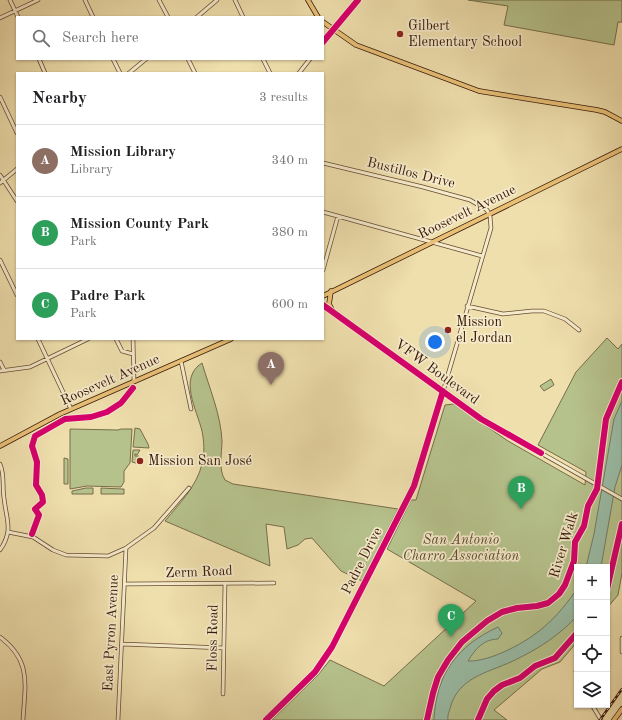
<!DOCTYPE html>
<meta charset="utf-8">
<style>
body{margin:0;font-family:"Old Standard TT",serif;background:#f2f2f2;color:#202124}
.controls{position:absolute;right:12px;bottom:12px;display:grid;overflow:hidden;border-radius:0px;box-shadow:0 1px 3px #0004}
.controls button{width:36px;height:36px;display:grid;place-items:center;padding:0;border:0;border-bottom:1px solid #e0e0e0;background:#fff;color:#202124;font:20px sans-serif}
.you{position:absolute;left:435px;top:342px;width:14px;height:14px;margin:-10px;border:3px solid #fff;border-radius:50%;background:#1a73e8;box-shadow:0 0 0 6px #1a73e833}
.badge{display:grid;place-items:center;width:26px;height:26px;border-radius:50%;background:#7c3aed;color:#fff;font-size:13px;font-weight:700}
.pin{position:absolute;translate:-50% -33px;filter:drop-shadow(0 1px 2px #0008)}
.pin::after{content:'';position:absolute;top:21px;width:14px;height:12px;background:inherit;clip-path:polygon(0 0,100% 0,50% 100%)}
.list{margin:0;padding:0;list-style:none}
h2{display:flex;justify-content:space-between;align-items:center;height:52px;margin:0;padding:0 16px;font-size:17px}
h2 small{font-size:13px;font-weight:400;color:#757577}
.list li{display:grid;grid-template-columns:26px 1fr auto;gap:12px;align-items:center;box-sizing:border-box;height:72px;padding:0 16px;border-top:1px solid #e0e0e0}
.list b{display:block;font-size:15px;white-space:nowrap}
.list p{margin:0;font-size:13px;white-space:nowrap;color:#757577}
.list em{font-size:13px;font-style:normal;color:#757577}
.icon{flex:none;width:22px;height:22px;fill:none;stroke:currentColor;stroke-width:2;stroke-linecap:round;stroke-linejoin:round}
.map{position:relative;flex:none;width:622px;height:720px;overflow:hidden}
.search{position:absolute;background:#fff;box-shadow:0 1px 3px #0004;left:16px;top:16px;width:308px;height:44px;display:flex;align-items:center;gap:10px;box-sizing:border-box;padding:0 14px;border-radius:0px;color:#757577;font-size:15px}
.panel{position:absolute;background:#fff;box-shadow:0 1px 3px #0004;left:16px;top:72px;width:308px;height:268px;border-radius:0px}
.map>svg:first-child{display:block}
.green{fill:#b6c28c;stroke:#776d4a}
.water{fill:#9abda7;stroke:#737b68}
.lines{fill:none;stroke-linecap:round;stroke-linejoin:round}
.minor-casing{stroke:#664a32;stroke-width:4.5}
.major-casing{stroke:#381809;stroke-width:5.5}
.minor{stroke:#f5eaca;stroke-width:3}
.major{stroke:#e8c076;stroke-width:4}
.rail-casing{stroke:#381809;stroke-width:2.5}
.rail{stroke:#f5eaca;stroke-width:1;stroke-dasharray:3;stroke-linecap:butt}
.cycleway-casing{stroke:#f5eaca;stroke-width:8}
.cycleway{stroke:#d6006c;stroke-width:6}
.poi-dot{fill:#8f2418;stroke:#f5eaca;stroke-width:1.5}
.labels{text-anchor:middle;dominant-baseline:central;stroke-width:3.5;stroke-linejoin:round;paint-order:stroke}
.poi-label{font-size:14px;fill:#381809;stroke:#f5eaca;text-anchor:start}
.street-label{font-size:14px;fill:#381809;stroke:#f5eaca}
.park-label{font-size:14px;font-style:italic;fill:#5e4b30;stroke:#f5eaca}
</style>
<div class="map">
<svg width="622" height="720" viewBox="0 0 622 720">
<rect width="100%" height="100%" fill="#efdfad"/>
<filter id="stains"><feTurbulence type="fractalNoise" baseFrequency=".005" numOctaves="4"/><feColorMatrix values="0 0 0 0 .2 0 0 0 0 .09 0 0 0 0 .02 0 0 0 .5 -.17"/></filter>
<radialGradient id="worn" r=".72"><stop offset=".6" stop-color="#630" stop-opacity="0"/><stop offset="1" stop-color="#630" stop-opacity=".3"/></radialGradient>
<!-- green -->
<path class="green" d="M468 0H622V22H618L614 45 504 25 508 6Z
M607 338 618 349 622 344V573L618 595 607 608V567H577V642L560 662 542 669 494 710 507 720H272L318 675 330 660 384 686 476 601 387 549 411 500H416L445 405 454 404 508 441 585 485 586 472 538 445 576 372Z
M202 363C209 387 221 415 222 441 222 453 218 469 225 480L233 484 398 509 362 581 341 571 312 538 305 539 298 545 287 549 284 527 266 524 270 566 165 521C179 504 197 486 202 464 205 454 204 441 202 431 197 410 178 378 202 363Z
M551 379 554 385 544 391 540 386Z
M135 428 140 429 148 444 149 448 133 447Z
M70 429 118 430 121 429H132L130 463 124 471V482L121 487 87 486 70 489Z
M133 450H140L137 455 135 454V456H139V459H136V463L132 462Z
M64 458 68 459V484H64Z
M86 488H93V494H72V491Z
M101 488 122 489H124V494H101Z"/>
<!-- water -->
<path class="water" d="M622 401V465L615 487 601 567H586L594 534 614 419Z
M577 589V616C561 634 538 649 517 659 492 672 461 675 451 705 450 710 447 715 448 720H434C436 674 457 646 498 627L502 633 498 639C484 639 475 649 468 661 491 662 529 641 545 626 557 616 568 602 577 589Z"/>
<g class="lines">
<defs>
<path id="minor" d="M10 0 18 17
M85 0 93 17
M159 0 168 17
M235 0 243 17
M197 17 217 0
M0 18 38 0
M323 42 358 0
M39 59 45 73
M113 59 120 73
M188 59 195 73
M263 59 270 73
M129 73 146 59
M299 73 310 59
M0 97 17 133
M0 175 17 201
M0 183 17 169
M323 212 482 256
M0 260 17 295
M323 270 338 216
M323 305 481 419 622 499
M467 306 503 314 532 311H544L565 319 579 330
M38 339 71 409
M116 339 122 351 133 354
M133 339 134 381
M181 361 191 409
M0 362 4 370
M0 371 30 367 88 339
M0 464C5 476 2 486 4 498 6 519 14 530 0 550
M8 532 33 537 53 550 66 555 108 556 126 548 154 528 189 488
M125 584 274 583
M0 637C32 661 25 684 23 720
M622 638V652
M122 644 224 648
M576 671 577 673
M223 694 225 583
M592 705 601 720
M118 720 126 548
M266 720 315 672 332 647 414 486 425 453 491 228 490 216 487 210 470 200 423 187 323 163"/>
<path id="major" d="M308 0 318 17
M323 22 356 45 479 91 597 110 605 112 622 121
M331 291 329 304 333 312
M323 296 622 149
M0 446 60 414 231 339
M614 720 622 709"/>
</defs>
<!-- minor casing -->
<use href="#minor" class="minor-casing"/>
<!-- major casing -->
<use href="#major" class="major-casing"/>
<!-- minor -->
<use href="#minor" class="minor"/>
<!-- major -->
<use href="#major" class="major"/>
<defs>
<path id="rail" d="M600 720 622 689"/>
</defs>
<!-- rail casing -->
<use href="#rail" class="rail-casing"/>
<!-- rail -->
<use href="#rail" class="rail"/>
<defs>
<path id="cycleway" d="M323 42 358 0
M323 305 481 419 541 453
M32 534 39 515 35 509 43 502 42 495 36 485 37 462 32 446 35 436 65 419 91 417 107 412 121 403 133 388
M607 589 622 524
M266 720 315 672 332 647 414 486 443 391
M427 720 433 693 438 677 448 660 462 642 487 621 502 612 517 608 537 606 548 603 559 594 565 585 574 561 575 542 584 526 588 506 597 489 606 419 622 382
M478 720 487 699 494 691 502 685 520 678 535 666 555 658 577 633"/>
</defs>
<!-- cycleway casing -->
<use href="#cycleway" class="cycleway-casing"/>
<!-- cycleway -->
<use href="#cycleway" class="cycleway"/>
</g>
<!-- markers -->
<g class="poi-dot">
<circle cx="400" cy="34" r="4"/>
<circle cx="448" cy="330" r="4"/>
<circle cx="140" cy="461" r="4"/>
</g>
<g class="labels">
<!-- poi labels -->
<g class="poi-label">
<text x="408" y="26">Gilbert<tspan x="408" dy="16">Elementary School</tspan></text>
<text x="456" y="322">Mission<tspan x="456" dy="16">el Jordan</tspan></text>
<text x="148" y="461">Mission San José</text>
</g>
<!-- street labels -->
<g class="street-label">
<text transform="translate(411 173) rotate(14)">Bustillos Drive</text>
<text transform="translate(467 212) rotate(-26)">Roosevelt Avenue</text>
<text transform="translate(437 372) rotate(36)">VFW Boulevard</text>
<text transform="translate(110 380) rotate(-24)">Roosevelt Avenue</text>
<text transform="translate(564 545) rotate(-73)">River Walk</text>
<text transform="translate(362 561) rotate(-63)">Padre Drive</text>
<text transform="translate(199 572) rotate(-2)">Zerm Road</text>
<text transform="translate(111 633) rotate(-87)">East Pyron Avenue</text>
<text transform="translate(213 638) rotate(-89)">Floss Road</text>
</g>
<!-- park labels -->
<g class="park-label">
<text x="461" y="540">San Antonio<tspan x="461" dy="16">Charro Association</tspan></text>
</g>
</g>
<rect width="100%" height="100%" filter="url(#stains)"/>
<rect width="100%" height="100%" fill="url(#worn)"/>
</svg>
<div class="controls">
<button>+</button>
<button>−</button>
<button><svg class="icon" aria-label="locate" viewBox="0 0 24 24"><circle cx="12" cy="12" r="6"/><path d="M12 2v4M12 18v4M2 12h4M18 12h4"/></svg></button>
<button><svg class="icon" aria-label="layers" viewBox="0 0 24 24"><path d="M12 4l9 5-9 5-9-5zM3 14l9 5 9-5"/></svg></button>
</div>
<div class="you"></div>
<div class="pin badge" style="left:271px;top:385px;background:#8d6e63">A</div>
<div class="pin badge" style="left:521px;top:509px;background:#2e9e5b">B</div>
<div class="pin badge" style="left:451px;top:637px;background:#2e9e5b">C</div>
<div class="search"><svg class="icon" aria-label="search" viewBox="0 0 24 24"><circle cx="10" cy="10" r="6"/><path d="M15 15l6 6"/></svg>Search here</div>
<section class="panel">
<h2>Nearby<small>3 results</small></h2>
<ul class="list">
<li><span class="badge" style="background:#8d6e63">A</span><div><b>Mission Library</b><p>Library</p></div><em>340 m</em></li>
<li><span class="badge" style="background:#2e9e5b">B</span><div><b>Mission County Park</b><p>Park</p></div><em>380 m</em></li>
<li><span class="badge" style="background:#2e9e5b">C</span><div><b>Padre Park</b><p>Park</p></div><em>600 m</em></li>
</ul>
</section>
</div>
